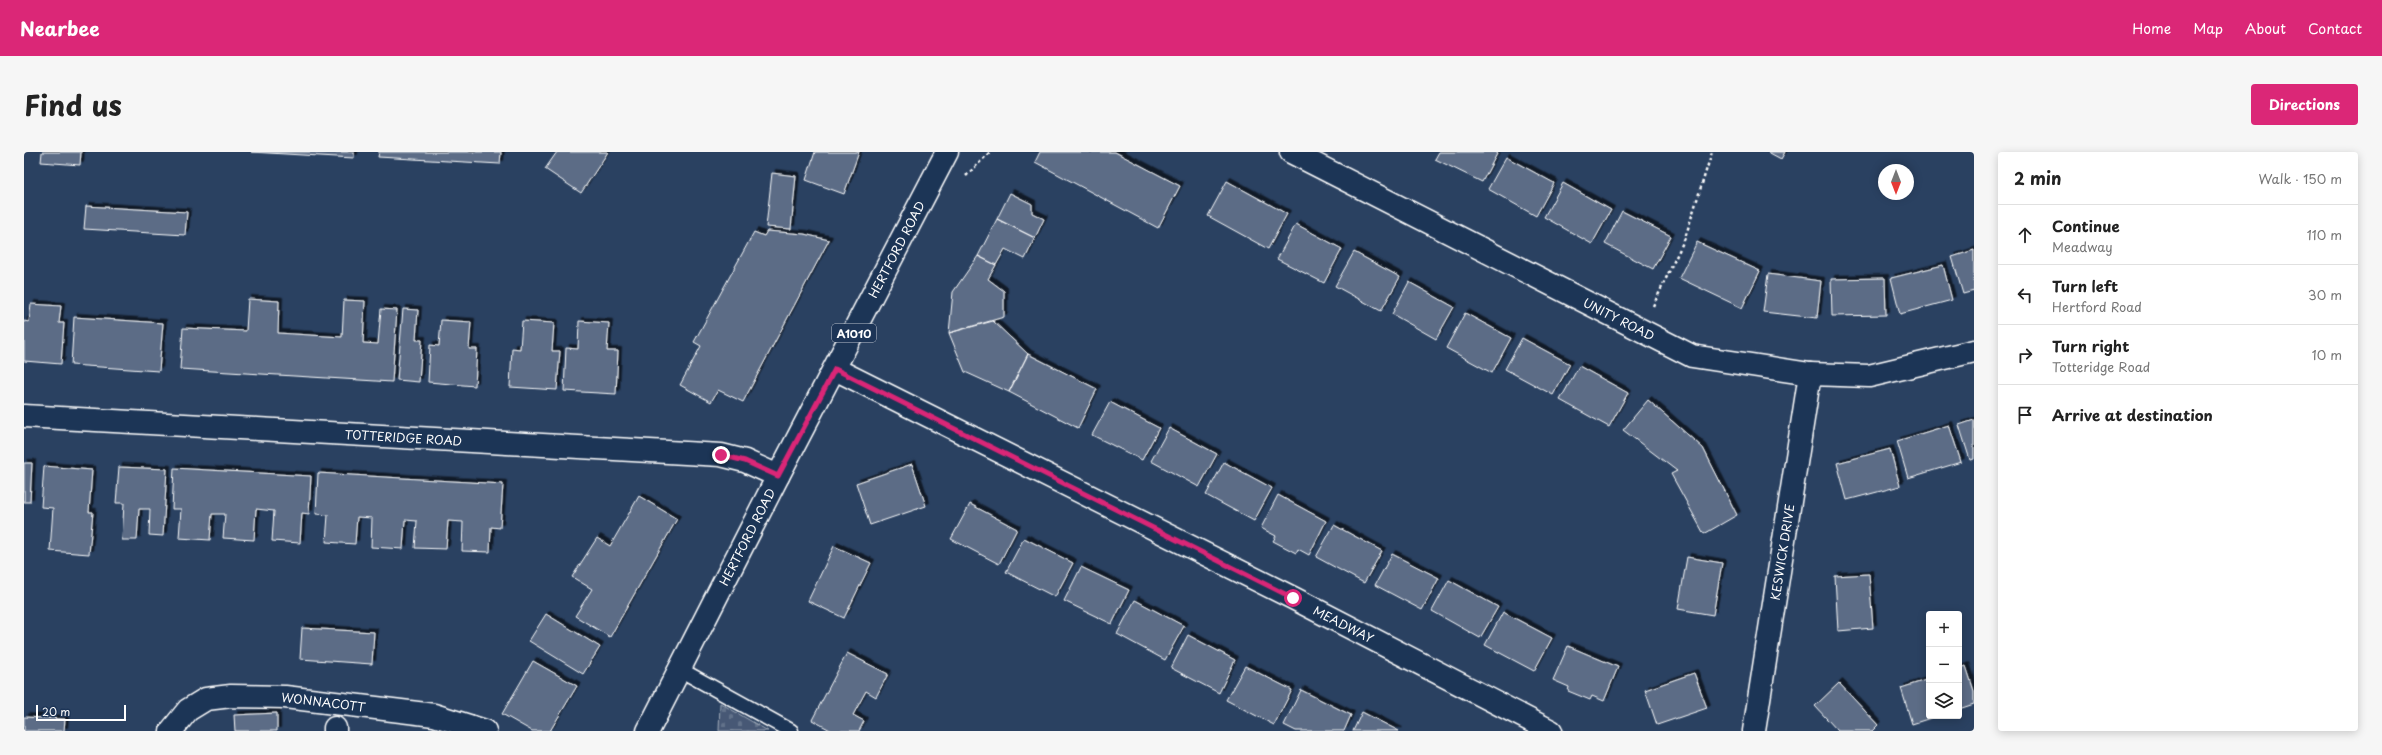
<!DOCTYPE html>
<meta charset="utf-8">
<style>
body{margin:0;font-family:"Playpen Sans",sans-serif;background:#f6f6f6;color:#222}
.controls{position:absolute;right:12px;bottom:12px;display:grid;overflow:hidden;border-radius:4px;box-shadow:0 2px 10px #0003}
.controls button{width:36px;height:36px;display:grid;place-items:center;padding:0;border:0;border-bottom:1px solid #e0e0e0;background:#fff;color:#222;font:20px sans-serif}
.compass{position:absolute;left:1854px;top:12px;width:36px;height:36px;border-radius:50%;background:#fff;box-shadow:0 2px 10px #0003;rotate:180deg}
.scale{position:absolute;left:12px;bottom:10px;width:90px;box-sizing:border-box;padding-left:4px;border:2px solid #fff;border-top:0;font-size:11px;line-height:14px;white-space:nowrap;color:#fff;-webkit-text-stroke:3px #1d3557;paint-order:stroke}
.stop{position:absolute;width:12px;height:12px;margin:-9px;border:3px solid #db2777;border-radius:50%;background:#fff}
.stop.end{background:#db2777;border-color:#fff;box-shadow:0 1px 4px #0008}
.list{margin:0;padding:0;list-style:none}
h2{display:flex;justify-content:space-between;align-items:center;height:52px;margin:0;padding:0 16px;font-size:17px}
h2 small{font-size:13px;font-weight:400;color:#767676}
.list li{display:grid;grid-template-columns:26px 1fr auto;gap:12px;align-items:center;box-sizing:border-box;height:60px;padding:0 16px;border-top:1px solid #e0e0e0}
.list b{display:block;font-size:15px;white-space:nowrap}
.list p{margin:0;font-size:13px;white-space:nowrap;color:#767676}
.list em{font-size:13px;font-style:normal;color:#767676}
.icon{flex:none;width:22px;height:22px;fill:none;stroke:currentColor;stroke-width:2;stroke-linecap:round;stroke-linejoin:round}
.map{position:relative;flex:none;width:1950px;height:579px;overflow:hidden;border-radius:4px}
header{display:flex;align-items:center;gap:24px;box-sizing:border-box;height:56px;padding:0 20px;background:#db2777;color:#fff}
header strong{font-size:19px}
nav{display:flex;gap:22px;margin-inline-start:auto;font-size:14px}
.intro{display:flex;align-items:center;justify-content:space-between;box-sizing:border-box;height:96px;padding:0 24px}
h1{margin:0;font-size:28px}
.button{padding:10px 18px;border-radius:4px;background:#db2777;color:#fff;font-size:14px;font-weight:700}
main{display:flex;gap:24px;padding:0 24px}
aside{flex:1;background:#fff;border-radius:4px;box-shadow:0 2px 10px #0003}
.map>svg:first-child{display:block}
.cemetery{fill:url(#cemetery-stones);stroke:#a2acba}
.building{fill:#5b6c86;stroke:#fff;filter:url(#shadow)}
.lines{fill:none;stroke-linecap:round;stroke-linejoin:round}
.service-casing{stroke:#fff;stroke-width:17}
.minor-casing{stroke:#fff;stroke-width:25}
.primary-casing{stroke:#fff;stroke-width:25}
.path{stroke:#fff;stroke-width:2.5;stroke-dasharray:3 3;stroke-linecap:butt}
.service{stroke:#1d3557;stroke-width:14}
.minor{stroke:#1d3557;stroke-width:22}
.primary{stroke:#1d3557;stroke-width:22}
.route{stroke:#db2777;stroke-width:5}
.labels{text-anchor:middle;dominant-baseline:central;stroke-width:3.5;stroke-linejoin:round;paint-order:stroke}
.shield{fill:#1d3557;stroke:#bbc2cd;stroke-width:1}
.shield-label{font-size:11px;font-weight:bold;fill:#fff}
.street-label{font-size:12px;fill:#fff;stroke:#1d3557}
</style>
<header>
<strong>Nearbee</strong>
<nav><a>Home</a><a>Map</a><a>About</a><a>Contact</a></nav>
</header>
<div class="intro"><h1>Find us</h1><a class="button">Directions</a></div>
<main>
<div class="map">
<svg width="1950" height="579" viewBox="0 0 1950 579">
<defs>
<pattern id="cemetery-stones" width="16" height="16" patternUnits="userSpaceOnUse"><rect width="16" height="16" fill="#465975"/><path d="M2 7V4a2 2 0 0 1 4 0v3zM10 15v-3a2 2 0 0 1 4 0v3z" fill="#62728a"/></pattern>
<filter id="shadow"><feDropShadow dx="3.5" dy="-3.5" stdDeviation="0" flood-color="#0009"/></filter>
</defs>
<rect width="100%" height="100%" fill="#2a4161"/>
<filter id="ink" filterUnits="userSpaceOnUse"><feTurbulence type="fractalNoise" baseFrequency=".025" numOctaves="2"/><feDisplacementMap in="SourceGraphic" scale="8" xChannelSelector="R" yChannelSelector="G"/><feConvolveMatrix kernelMatrix="1 2 1 2 8 2 1 2 1" color-interpolation-filters="sRGB"/></filter>
<g filter="url(#ink)">
<!-- cemetery -->
<path class="cemetery" d="M696 551 744 579H695Z"/>
<!-- building -->
<path class="building" d="M18 0H57L56 13 17 10Z
M227 0H330V6Z
M355 0H477L476 12 354 5Z
M533 0H584L557 41 521 17Z
M791 0H835L820 42 782 28Z
M1016 0H1091L1156 34 1134 76 1011 10Z
M1415 0H1474L1458 30 1411 7Z
M1744 0H1761L1757 7Z
M1482 5 1530 31 1512 64 1464 37Z
M748 21 772 24 767 77 742 75Z
M1203 29 1263 62 1244 97 1184 64Z
M1539 31 1587 58 1568 92 1520 65Z
M986 41 1008 52V61L1020 67 1011 86 973 67Z
M62 54 163 60 161 83 60 77Z
M1598 59 1647 84 1629 117 1581 92Z
M973 67 1011 86 1001 107 981 97 972 113 954 104Z
M1272 72 1318 97 1300 131 1253 107Z
M743 79 780 82 805 88 719 250 694 238 687 250 656 233 677 194 670 190 730 80 740 84Z
M1673 90 1736 119 1718 156 1655 126Z
M1950 98V139L1939 142 1928 105Z
M1330 100 1376 125 1357 159 1311 134Z
M954 104 972 113 964 127 980 139V165L925 181 929 140Z
M1919 113 1928 148 1876 162 1867 126Z
M1744 122 1797 129 1793 166 1739 160Z
M1861 126 1862 163 1808 164 1807 127Z
M1385 130 1430 155 1412 187 1368 162Z
M224 147 255 149 254 181 318 185 320 148 341 149 339 191 354 192 357 157 373 158 368 230 156 217 159 176 222 179Z
M7 152 37 154 35 171H40L37 212 0 209V169L5 170Z
M379 157 394 158 392 188H398L395 230 373 228Z
M1441 161 1487 186 1468 221 1422 196Z
M50 165 139 171 135 219 47 213Z
M417 168 447 170 445 197H453L451 234 404 230 406 193 415 194Z
M498 169 530 171 528 199H536L533 238 486 235 488 196 496 197Z
M555 169 585 171 583 199H594L592 242 540 239 542 196 554 197Z
M969 169 1004 202 985 240 941 220 925 181Z
M1498 186 1546 212 1529 243 1481 217Z
M1004 202 1073 237 1054 276 985 240Z
M1555 214 1604 241 1585 275 1536 248Z
M1624 248 1679 296 1713 363 1680 382 1647 322 1653 319 1599 278Z
M1086 250 1135 276 1118 308 1068 283Z
M1950 268V307L1946 308 1935 273Z
M1925 273 1937 310 1884 326 1873 289Z
M1145 276 1193 302 1175 335 1127 309Z
M1866 297 1876 334 1823 348 1813 311Z
M1200 310 1248 336 1230 369 1182 343Z
M0 311H8L6 350H0Z
M888 312 902 354 846 373 832 331Z
M20 314 68 318 65 360H69L65 402 26 399 29 356 17 355Z
M95 315 143 317 139 384 125 383 126 357H115L113 388H98L100 351H92Z
M150 316 287 324 285 362 278 361 276 391 248 389 250 359 232 357 230 388 199 386 201 362H188L186 388 155 386 157 357H148Z
M294 321 479 332 476 376 467 375 466 400 438 399 439 370 424 369 422 397 391 396 393 369 381 368 379 397 347 395 348 366 333 365 331 392 302 390 304 363 292 362Z
M1254 343 1302 369 1285 403 1274 397 1272 401 1249 389 1252 384 1237 376Z
M615 344 653 367 586 485 551 464 568 437 548 425 573 386 586 394Z
M946 352 993 377 975 412 927 387Z
M1310 373 1358 399 1340 431 1292 405Z
M1000 386 1049 411 1031 445 982 420Z
M810 394 847 411 820 466 784 449Z
M1368 402 1415 426 1398 458 1351 433Z
M1663 405 1698 411 1689 463 1654 457Z
M1057 415 1105 438 1088 472 1040 449Z
M1845 422 1849 476 1814 479 1811 424Z
M1425 428 1474 455 1456 486 1408 459Z
M1111 448 1160 474 1141 508 1093 482Z
M1479 460 1528 486 1510 519 1461 493Z
M522 462 576 495 559 522 505 489Z
M278 476 350 480 348 512 276 507Z
M1164 483 1211 508 1195 541 1147 516Z
M1544 494 1594 515 1580 549 1568 544 1566 548 1544 539 1545 535 1529 528Z
M823 501 864 522 852 545 842 539 829 563 840 569 835 579H808L788 568Z
M509 509 553 534 526 579H508L478 562Z
M1221 514 1268 538 1250 573 1202 548Z
M1942 514 1950 539V552L1935 557V517Z
M1670 521 1683 556 1633 573 1621 538Z
M1905 527V564H1913L1888 572 1877 536Z
M1815 531 1854 573 1848 579H1814L1791 554Z
M1277 538 1327 563 1320 579H1272L1260 573Z
M1338 560 1375 579H1329Z
M253 561V579H211L210 563Z
M0 565 41 567 40 579H0Z"/>
<g class="lines">
<defs>
<path id="service" d="M655 517 767 579"/>
<g id="minor">
<path id="s1" d="M1267 0 1668 204 1786 222 1845 224 1950 199"/>
<path id="s2" d="M811 217 1269 446 1527 579"/>
<path id="s3" d="M0 264 697 303 721 309 754 324"/>
<path id="s4" d="M147 579 164 558 182 547 207 544 261 545 410 563 461 579"/>
<path d="M311 579V576"/>
<path id="s5" d="M1730 579 1786 222"/>
</g>
<g id="primary">
<path id="s6" d="M624 579 754 324 923 0"/>
</g>
</defs>
<!-- service casing -->
<use href="#service" class="service-casing"/>
<!-- minor casing -->
<use href="#minor" class="minor-casing"/>
<!-- primary casing -->
<use href="#primary" class="primary-casing"/>
<!-- path -->
<path class="path" d="M942 24 966 0
M1629 154 1661 86 1688 0"/>
<!-- service -->
<use href="#service" class="service"/>
<!-- minor -->
<use href="#minor" class="minor"/>
<!-- primary -->
<use href="#primary" class="primary"/>
</g>
</g>
<g class="lines" filter="url(#ink)">
<!-- route -->
<path class="route" d="M697 303 721 309 754 324 811 217 1269 446"/>
</g>
<g class="labels">
<!-- shield labels -->
<rect class="shield" x="808" y="172" width="44" height="18" rx="3"/>
<g class="shield-label">
<text x="830" y="181">A1010</text>
</g>
<!-- street labels -->
<g class="street-label">
<text stroke="none"><textPath href="#s6" startOffset="542">HERTFORD ROAD</textPath></text>
<text stroke="none"><textPath href="#s1" startOffset="368">UNITY ROAD</textPath></text>
<text stroke="none"><textPath href="#s3" startOffset="380">TOTTERIDGE ROAD</textPath></text>
<text stroke="none"><textPath href="#s6" startOffset="218">HERTFORD ROAD</textPath></text>
<text stroke="none"><textPath href="#s5" startOffset="181">KESWICK DRIVE</textPath></text>
<text stroke="none"><textPath href="#s2" startOffset="569">MEADWAY</textPath></text>
<text stroke="none"><textPath href="#s4" startOffset="166">WONNACOTT</textPath></text>
</g>
</g>
</svg>
<div class="controls">
<button>+</button>
<button>−</button>
<button><svg class="icon" aria-label="layers" viewBox="0 0 24 24"><path d="M12 4l9 5-9 5-9-5zM3 14l9 5 9-5"/></svg></button>
</div>
<svg class="compass" viewBox="-18 -18 36 36"><path d="M0-13l5 13h-10z" fill="#e53935"/><path d="M0 13l5-13h-10z" fill="#767676"/></svg>
<div class="scale">20 m</div>
<div class="stop" style="left:1269px;top:446px"></div>
<div class="stop end" style="left:697px;top:303px"></div>
</div>
<aside>
<h2>2 min<small>Walk · 150 m</small></h2>
<ul class="list">
<li><svg class="icon" aria-label="ahead" viewBox="0 0 24 24"><path d="M12 20V5M6 11l6-6 6 6"/></svg><div><b>Continue</b><p>Meadway</p></div><em>110 m</em></li>
<li><svg class="icon" aria-label="left" viewBox="0 0 24 24"><path d="M17 20v-9H6M10 6l-5 5 5 5"/></svg><div><b>Turn left</b><p>Hertford Road</p></div><em>30 m</em></li>
<li><svg class="icon" aria-label="right" viewBox="0 0 24 24"><path d="M7 20v-9h11M14 6l5 5-5 5"/></svg><div><b>Turn right</b><p>Totteridge Road</p></div><em>10 m</em></li>
<li><svg class="icon" aria-label="arrive" viewBox="0 0 24 24"><path d="M6 21V4h12l-3 4 3 4H6"/></svg><div><b>Arrive at destination</b></div></li>
</ul>
</aside>
</main>
